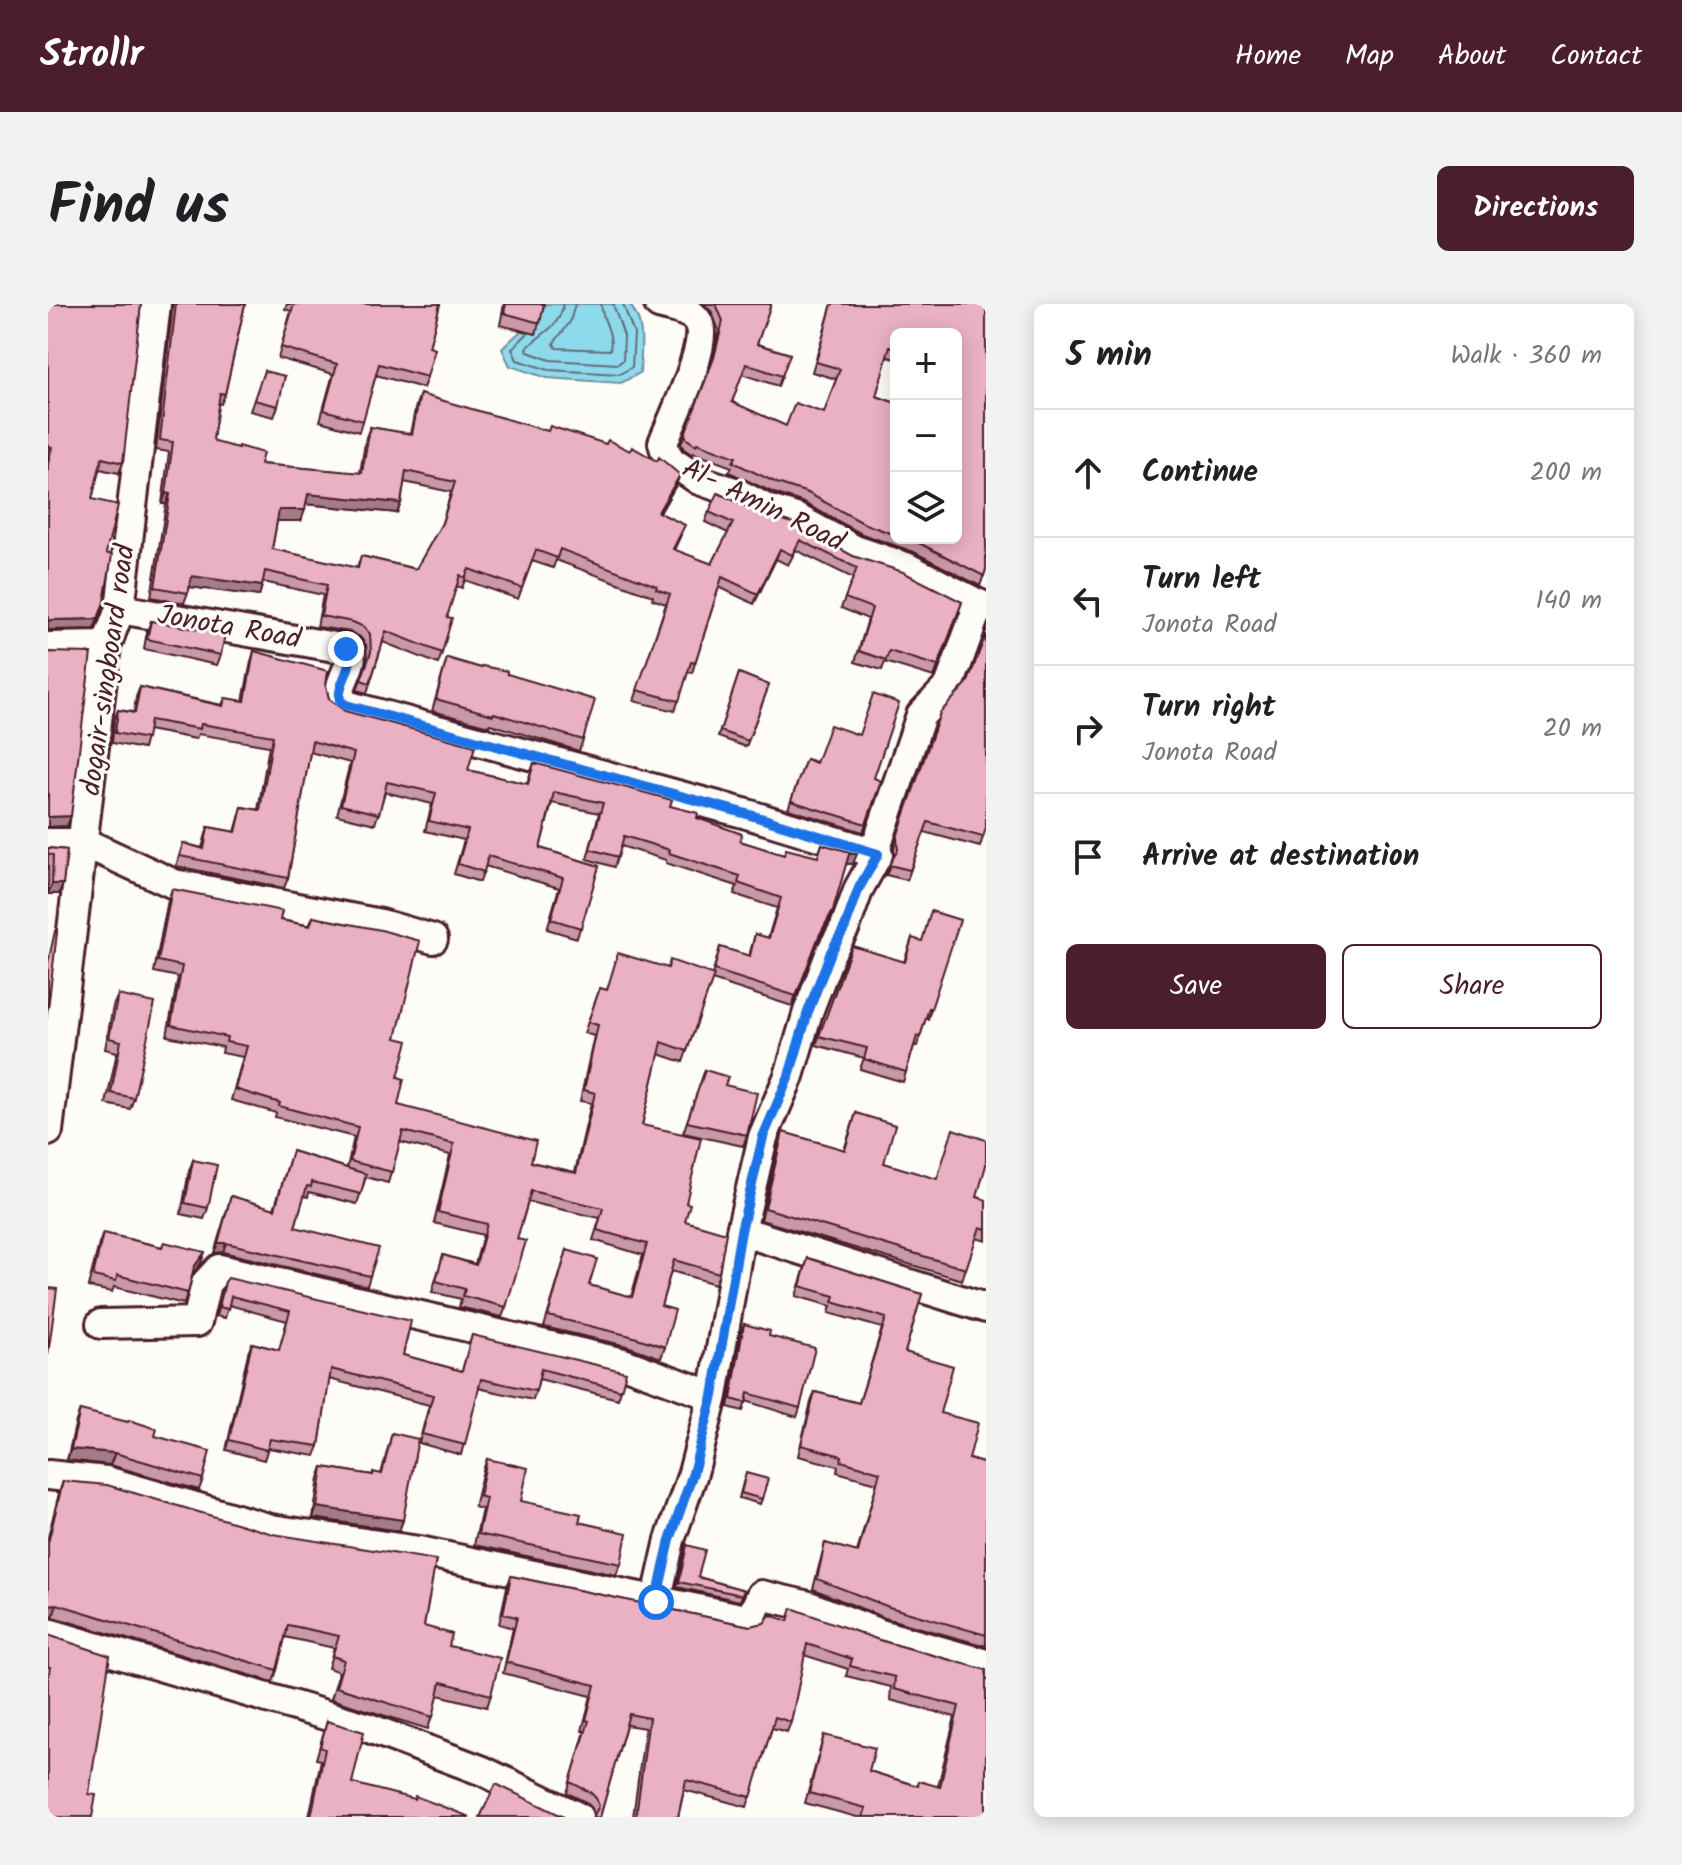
<!DOCTYPE html>
<meta charset="utf-8">
<style>
body{margin:0;font-family:Kalam,sans-serif;background:#f2f2f2;color:#202124}
.controls{position:absolute;right:24px;top:24px;display:grid;overflow:hidden;border-radius:12px;box-shadow:0 4px 20px #0003}
.controls button{width:72px;height:72px;display:grid;place-items:center;padding:0;border:0;border-bottom:2px solid #e0e0e0;background:#fff;color:#202124;font:40px sans-serif}
.stop{position:absolute;width:24px;height:24px;margin:-18px;border:6px solid #1a73e8;border-radius:50%;background:#fff}
.stop.end{background:#1a73e8;border-color:#fff;box-shadow:0 2px 8px #0008}
.list{margin:0;padding:0;list-style:none}
h2{display:flex;justify-content:space-between;align-items:center;height:104px;margin:0;padding:0 32px;font-size:34px}
h2 small{font-size:26px;font-weight:400;color:#757577}
.list li{display:grid;grid-template-columns:52px 1fr auto;gap:24px;align-items:center;box-sizing:border-box;height:128px;padding:0 32px;border-top:2px solid #e0e0e0}
.list b{display:block;font-size:30px;white-space:nowrap}
.list p{margin:0;font-size:26px;white-space:nowrap;color:#757577}
.list em{font-size:26px;font-style:normal;color:#757577}
.actions{display:flex;gap:16px;padding:24px 32px}
.actions a{flex:1;padding:18px 0;border:2px solid #4a1f2b;border-radius:12px;text-align:center;font-size:28px;color:#4a1f2b}
.actions .main{background:#4a1f2b;color:#fff}
.icon{flex:none;width:44px;height:44px;fill:none;stroke:currentColor;stroke-width:2;stroke-linecap:round;stroke-linejoin:round}
.map{position:relative;flex:none;width:938px;height:1513px;overflow:hidden;border-radius:12px}
header{display:flex;align-items:center;gap:48px;box-sizing:border-box;height:112px;padding:0 40px;background:#4a1f2b;color:#fff}
header strong{font-size:38px}
nav{display:flex;gap:44px;margin-inline-start:auto;font-size:28px}
.intro{display:flex;align-items:center;justify-content:space-between;box-sizing:border-box;height:192px;padding:0 48px}
h1{margin:0;font-size:56px}
.button{padding:20px 36px;border-radius:12px;background:#4a1f2b;color:#fff;font-size:28px;font-weight:700}
main{display:flex;gap:48px;padding:0 48px}
aside{flex:1;background:#fff;border-radius:12px;box-shadow:0 4px 20px #0003}
.map>svg:first-child{display:block}
.water{fill:#8ddaec;stroke:#728f9f;stroke-width:2}
.lines{fill:none;stroke-linecap:round;stroke-linejoin:round}
.shore{stroke:#656a78;stroke-width:2}
.street-casing{stroke:#4a1f2b;stroke-width:34}
.street{stroke:#fdfcf7;stroke-width:28}
.wall{fill:#c998a9;stroke:#4a1f2b;stroke-width:2;fill-rule:evenodd}
.shaded-wall{fill:#a47c89;stroke:#4a1f2b;stroke-width:2}
.building{fill:#eab1c4;stroke:#4a1f2b;stroke-width:2;fill-rule:evenodd}
.route{stroke:#1a73e8;stroke-width:10}
.labels{text-anchor:middle;dominant-baseline:central;stroke-width:6;stroke-linejoin:round;paint-order:stroke}
.street-label{font-size:28px;fill:#4a1f2b;stroke:#fdfcf7}
</style>
<header>
<strong>Strollr</strong>
<nav><a>Home</a><a>Map</a><a>About</a><a>Contact</a></nav>
</header>
<div class="intro"><h1>Find us</h1><a class="button">Directions</a></div>
<main>
<div class="map">
<svg width="938" height="1513" viewBox="0 0 938 1513">
<rect width="100%" height="100%" fill="#fdfcf7"/>
<filter id="ink" filterUnits="userSpaceOnUse"><feTurbulence type="fractalNoise" baseFrequency=".0125" numOctaves="2"/><feDisplacementMap in="SourceGraphic" scale="16" xChannelSelector="R" yChannelSelector="G"/><feConvolveMatrix kernelMatrix="1 2 1 2 8 2 1 2 1" color-interpolation-filters="sRGB"/></filter>
<g filter="url(#ink)">
<!-- water -->
<path class="water" d="M498 0H581C598 19 593 45 592 69L573 79 499 74 462 62 454 45C468 29 487 18 498 0Z"/>
<g class="lines">
<!-- shore -->
<path class="shore" d="M515 0C513 23 493 29 479 44L480 48 502 56 570 60 575 56 576 32 565 0
M527 0 522 18 506 39 508 44 562 46C566 29 554 17 553 0
M479 30 464 45 469 56 501 66 572 70 584 63 586 30 575 0"/>
<defs>
<path id="street" d="M611 0C623 4 643 5 650 18 662 38 624 116 615 139L618 149 623 157 651 176 689 189 719 205 748 214 807 246 858 263 938 304
M72 305 298 345 303 348C304 366 288 380 292 397L298 401 699 510 830 550
M0 343 58 342
M0 539H37L126 580 333 620 385 635
M0 827 58 342 72 305 108 0
M693 927 938 1004
M53 1020 149 1018 158 979 171 965 575 1059 665 1092
M0 1171 58 1177 223 1225 371 1247 702 1316 713 1291 761 1302 832 1330 938 1360
M608 1298 622 1236 645 1169 665 1092 693 927 715 833 741 772 760 708 783 648 797 623 811 584 830 550 828 543 873 411 901 382 931 300
M0 1329 321 1424 435 1467 530 1513"/>
</defs>
<!-- street casing -->
<use href="#street" class="street-casing"/>
<!-- street -->
<use href="#street" class="street"/>
</g>
<!-- wall -->
<path class="wall" d="M0 0 75 159 71 169 51 165 44 195 58 249 56 298 46 325 0 326Z
M125 0H197L177 90 173 100 170 99 165 135 167 138 212 160 312 169 318 133 322 123 362 130 368 101 372 90 628 181 612 209 633 231 626 246 664 260 680 229 657 218 661 208 805 252 914 298 886 373 837 358 834 366 807 358 820 315 793 304 805 274 748 246 740 261 728 255 706 300 671 283 647 359 644 369 640 368 627 407 586 397 618 300 604 295 605 292 508 256 505 264 484 257 470 295 417 276 414 284 408 282 399 313 394 349 390 360 335 338 319 389 309 386 319 358 318 341 312 333 302 328 269 323 275 291 215 278 211 292 142 283 136 299 103 293 118 200H114L121 148 108 146ZM356 178 403 188 393 222 368 265 313 252 309 264 224 245 229 217H253L258 200 349 209 353 199Z
M239 0H392L381 43 379 73 375 84 328 71 311 128 272 117 285 70 230 54 243 7 237 5Z
M456 0H496L488 30 452 21Z
M656 0H723L709 40 742 50 730 82 694 70 684 98 738 122 776 109 788 75 764 68 784 0H938V265L932 282 866 248 814 230 756 199 726 189 681 168 684 163 646 149 645 151 636 145 633 140 663 63 671 27 664 8ZM848 30H908V234H848V99L828 92 839 53 848 55Z
M216 67 230 102 226 113 202 107Z
M103 317 173 351 169 361 96 345 99 327Z
M206 347 278 382 281 395 297 407 420 466 479 480 486 459 622 502 692 537 736 551 770 553 774 540 805 560H798L781 616 767 642 744 702 664 676 635 758 611 750 594 821 638 899 637 917 671 969 667 980 623 967 613 1002 617 1043 613 1054 579 1042 496 1023 519 946 541 981 583 993 595 951 545 936 552 914 480 898 469 935 458 1003 454 1013 411 1003 413 995 384 988 395 951 427 960 435 931 386 919 402 851 352 838 340 879 318 873 309 900 261 888 260 893 256 892 247 923 322 972 319 982 175 948 166 949 183 892 226 905 244 847 299 864 306 833 227 813 228 809 183 796 195 753 174 749 175 743 119 732 130 673 106 668 120 596 124 585 232 616 261 622 265 613 348 734 350 801 483 858 527 868 543 799 532 797 546 732 536 729 552 684 558 686 620 664 664 671 672 643 701 652 707 630 720 634 729 604 686 590 689 582 618 559V556L573 542 566 563 539 555 551 509 504 499 492 544 551 562 529 634 499 625 511 584 437 562 432 578 406 570 416 536 377 527 384 500 337 488 327 520 289 511 302 459 262 448 240 574 236 584 128 562 135 539 154 544 160 523 187 528 194 503 210 506 221 442 150 430 148 435 100 426 95 445 64 439 66 416 70 406 86 408 88 393 92 383 174 401 177 394 195 397 203 358Z
M399 354 433 364 459 370 535 436 531 447 442 420 441 422 384 407Z
M691 369 721 381 698 443 670 433Z
M920 378 935 533 932 543 876 528 859 576 838 571 846 553V543L892 409Z
M758 455 833 477 815 528 740 505Z
M0 544 19 546 15 580 11 590H0Z
M864 634 883 705 880 715 878 714 869 742H866L855 778 812 765 816 754 768 741 804 642 856 658Z
M70 691 86 794 82 805 58 800 69 748 57 745 65 702Z
M657 766 677 781 699 831 695 842 635 829Z
M808 809 836 859 938 896V937L928 934 914 976 713 916 731 839 735 828 796 846Z
M145 856 160 904 156 915 133 910 141 867Z
M55 929 114 943 116 938 153 959 144 972 136 1000 66 983 64 988 40 983 51 940Z
M760 954 874 990 857 1048 892 1109 921 1155 938 1160V1342L837 1314 765 1285 777 1239 809 1248 829 1179 789 1168 790 1162 750 1152 763 1098 767 1088 811 1099 834 1024 781 1009 783 1002 748 992Z
M177 978 355 1051 414 1067 424 1031 573 1086 570 1095 491 1075 485 1096 430 1084 413 1151 371 1139 381 1101 281 1075 271 1142 267 1152 220 1144 216 1156 178 1146 200 1049 204 1039 231 1046 239 1017 181 1001 177 1014 168 1012Z
M696 1020 721 1032 752 1104 749 1113 698 1097 695 1107 680 1103 693 1028Z
M32 1106 107 1132 155 1175 151 1186 62 1161 19 1156 28 1117Z
M344 1129 355 1216 351 1227 265 1214 271 1174 275 1163 324 1171 333 1170Z
M439 1155 473 1197 573 1260 568 1271 426 1241 434 1205 426 1203 435 1166Z
M696 1175 714 1195 712 1200 691 1194Z
M15 1177 376 1322 401 1342 443 1391 439 1403 390 1391 380 1425 283 1395 291 1368 280 1364 286 1344 237 1333 229 1366 225 1378 5 1313 0 1312V1233L11 1189Z
M639 1241 650 1273 696 1286 692 1297 629 1283Z
M463 1272 702 1322 740 1317 831 1336 938 1366V1513H809L757 1499 776 1431 821 1467 869 1482H890L907 1413 842 1396 843 1383 798 1372 800 1365 756 1351 743 1418 739 1428 724 1424 699 1503 636 1486 630 1513H585L597 1424 578 1421 552 1513 546 1511 544 1504 538 1498 519 1489 537 1427H534L543 1392 455 1369 465 1324 451 1320 459 1283Z
M279 1417 304 1479 422 1513H261L273 1456 268 1455Z"/>
<!-- shaded-wall -->
<path class="shaded-wall" d="M632 171 628 181 606 219 610 208Z
M118 189 122 190 118 200H114Z
M260 190 353 199 349 209 257 200Z
M231 206H257L253 217H228Z
M732 245 728 255 706 300 710 290Z
M144 272 214 282 211 292 141 283Z
M50 315 46 325 0 326V317L3 316Z
M23 512 19 522 0 523V513Z
M801 550H809L805 560H797Z
M4 580H15L11 590H0Z
M785 606 781 616 767 642 744 702 771 632Z
M170 939H178L175 948 166 949Z
M157 948 153 959 142 974 146 963Z
M23 1145 67 1149 62 1161 19 1156Z
M269 1203 355 1216 351 1227 265 1214Z
M9 1300 5 1313 0 1312V1301Z"/>
<!-- building -->
<path class="building" d="M0 0H93L75 159 54 154 44 195 70 201 58 249 64 251 56 298 50 315 3 316 0 317V160L4 143 0 142Z
M128 0H197L177 90 172 89 165 135 167 138 190 144V142L215 149 212 160 314 169 322 123 364 130 372 90 500 127 502 122 558 140 560 136 582 147 584 143 609 157 611 153 632 171 610 208 637 221 625 245 664 260 685 219 661 208 670 189 717 211 745 219 805 252 855 268 914 298 890 362 841 347 838 356 811 347 824 304 797 294 809 264 752 236 744 251 732 245 710 290 674 273 647 359 643 358 631 397 589 386 622 290 608 285 609 282 512 245 509 254 488 246 474 284 421 265 417 274 412 271 399 313 404 314 394 349 338 327 322 379 313 376 323 348 322 330 316 323 305 318 273 312 279 281 217 267 214 282 144 272 140 289 107 283 122 190 118 189 125 138 112 136ZM358 167 407 178 394 219 368 265 313 252 310 264 224 245 231 206H257L260 190 353 199Z
M246 0H392L381 43 387 45 379 73 331 60 315 117 276 106 289 60 233 43Z
M458 0H496L492 19 456 9Z
M668 0H723L709 40 742 50 734 72 698 60 684 98 738 122 747 99 776 109 792 65 768 58 784 0H938V265L936 272 869 238 858 234H908V30H848V44L842 42 828 92 848 99V231L817 220 760 189 729 179 685 158 688 153 649 139 648 141 639 135 637 130 666 54 675 17Z
M216 67 237 72 230 102 206 96Z
M103 317 177 330 173 351 99 335Z
M938 330V524L935 533 880 518 862 566 841 561 850 546 849 533 892 409 920 378Z
M206 347 280 367 278 382 281 395 297 407 427 442 420 466 480 480 486 459 624 496 622 502 650 509 649 514 694 530 692 537 736 551 738 545 770 553 774 540 809 550H801L785 606 771 632 748 692 666 666 672 643 702 652 707 630 721 634 733 594 690 579 692 572 621 549 622 546 576 532 570 553 542 545 555 499 506 488 492 544 551 562 533 624 503 615 515 574 440 552 436 568 410 560 420 526 381 517 388 489 339 478 331 510 293 501 306 449 264 437 240 574 132 552 135 539 156 545 160 523 188 528 194 503 212 506 225 432 153 420 152 425 102 416 99 435 67 429 70 406 87 409 92 383 175 402 177 394 197 397Z
M0 348 43 349 23 512 0 513Z
M399 354 433 364 434 362 459 367V370L547 396 535 436 446 409 445 411 388 395Z
M691 369 721 381 700 437 672 427Z
M825 390 851 399 826 474 833 477 818 520 743 497 758 455 768 459 782 421 811 431Z
M0 544 19 546 15 580H4L5 551 0 550Z
M124 585 234 607 232 616 262 622 265 613 333 626 372 637 348 734 360 737 350 773 356 775 350 801 488 837 483 858 528 869 547 789 536 786 550 721 540 718 552 684 559 686 570 649 620 664 622 656 666 671 639 747 614 738 594 821 653 834 638 899 642 900 637 917 678 929 671 969 626 956 613 1002 627 1006 617 1043 583 1032 500 1012 519 946 549 955 541 981 584 993 599 940 549 926 555 904 483 887 469 935 478 937 458 1003 415 992 417 985 388 977 395 951 428 961 439 920 390 908 406 840 355 827 344 868 302 857 310 823 231 802 232 799 187 785 199 742 178 738 179 733 123 721 134 662 110 657Z
M883 607 912 616 883 705 881 704 872 733 869 732 858 768 816 755 819 744 771 732 804 642 857 658 864 634 874 637Z
M7 627 9 628 0 705V659Z
M70 691 107 699 86 794 63 789 73 737 61 734Z
M657 766 680 773 677 781 709 789 699 831 639 818Z
M808 809 847 821 836 859 889 875 905 825 938 836V861L929 893 938 896V925L932 923 918 965 717 904 735 828 797 846Z
M244 847 318 870 313 890 264 878 263 883 259 882 247 923 331 944 322 972 178 939H170L183 892 227 905Z
M145 856 169 861 160 904 137 899Z
M55 929 114 943 116 938 157 948 146 963 140 989 69 971 68 977 45 972Z
M760 954 874 990 857 1048 905 1062 892 1109 930 1119 921 1155 938 1160V1331L841 1303 769 1275 777 1239 810 1248 832 1168 793 1157 794 1152 753 1141 767 1088 811 1099 838 1014 785 998 787 992 752 982Z
M180 974 363 1017 355 1051 414 1067 424 1031 578 1068 573 1086 493 1065 488 1087 433 1075 417 1141 374 1130 385 1091 283 1065 271 1142 222 1135 219 1146 181 1136 204 1039 231 1046 242 1007 183 992 180 1005 171 1003 177 978Z
M0 984 9 985 0 1051Z
M696 1020 722 1027 721 1032 767 1044 752 1104 700 1089 698 1099 683 1095Z
M32 1106 80 1118 81 1116 109 1125 107 1132 162 1147 155 1175 67 1149 23 1145Z
M344 1129 370 1135 355 1216 269 1203 275 1163 325 1171V1168L334 1170Z
M439 1155 480 1164 473 1197 533 1210 531 1218 579 1229 573 1260 430 1230 438 1194 431 1192Z
M698 1169 720 1175 714 1195 693 1189Z
M15 1177 59 1181 225 1230 388 1256 376 1322 404 1330 401 1342 452 1354 443 1391 393 1378 385 1413 288 1383 296 1356 284 1352 291 1332 240 1321 229 1366 9 1300 0 1301V1239Z
M639 1241 657 1246 650 1273 696 1286 694 1291 631 1278Z
M463 1272 702 1322 716 1319 722 1311 740 1317 744 1304 831 1336 938 1366V1513H815L818 1504 761 1489 776 1431 827 1444 821 1467 870 1482 871 1477 892 1483 911 1402 846 1385 847 1373 802 1362 804 1355 759 1340 743 1418 727 1413 703 1493 638 1476 630 1513H588L601 1414 581 1410 552 1513H545L551 1502 548 1494 542 1488 522 1478 541 1417 538 1416 547 1381 458 1358 469 1313 455 1310Z
M0 1331 62 1352 41 1490 48 1491 44 1513H0V1374L2 1363H0Z
M279 1417 316 1428 304 1479 366 1495 367 1492 422 1513H263L277 1445 272 1443Z
M448 1480 516 1513H432Z"/>
</g>
<g class="lines" filter="url(#ink)">
<!-- route -->
<path class="route" d="M298 345 303 348C304 366 289 380 292 397L298 401 699 510 830 550 811 584 797 623 783 648 760 708 741 772 715 833 693 927 665 1092 645 1169 622 1236 608 1298"/>
</g>
<g class="labels">
<!-- street labels -->
<g class="street-label">
<text transform="translate(715 202) rotate(26)">Al- Amin Road</text>
<text transform="translate(181 324) rotate(10)">Jonota Road</text>
<text transform="translate(61 366) rotate(-82)">dogair-singboard road</text>
</g>
</g>
</svg>
<div class="controls">
<button>+</button>
<button>−</button>
<button><svg class="icon" aria-label="layers" viewBox="0 0 24 24"><path d="M12 4l9 5-9 5-9-5zM3 14l9 5 9-5"/></svg></button>
</div>
<div class="stop" style="left:608px;top:1298px"></div>
<div class="stop end" style="left:298px;top:345px"></div>
</div>
<aside>
<h2>5 min<small>Walk · 360 m</small></h2>
<ul class="list">
<li><svg class="icon" aria-label="ahead" viewBox="0 0 24 24"><path d="M12 20V5M6 11l6-6 6 6"/></svg><div><b>Continue</b></div><em>200 m</em></li>
<li><svg class="icon" aria-label="left" viewBox="0 0 24 24"><path d="M17 20v-9H6M10 6l-5 5 5 5"/></svg><div><b>Turn left</b><p>Jonota Road</p></div><em>140 m</em></li>
<li><svg class="icon" aria-label="right" viewBox="0 0 24 24"><path d="M7 20v-9h11M14 6l5 5-5 5"/></svg><div><b>Turn right</b><p>Jonota Road</p></div><em>20 m</em></li>
<li><svg class="icon" aria-label="arrive" viewBox="0 0 24 24"><path d="M6 21V4h12l-3 4 3 4H6"/></svg><div><b>Arrive at destination</b></div></li>
</ul>
<div class="actions"><a class="main">Save</a><a>Share</a></div>
</aside>
</main>
